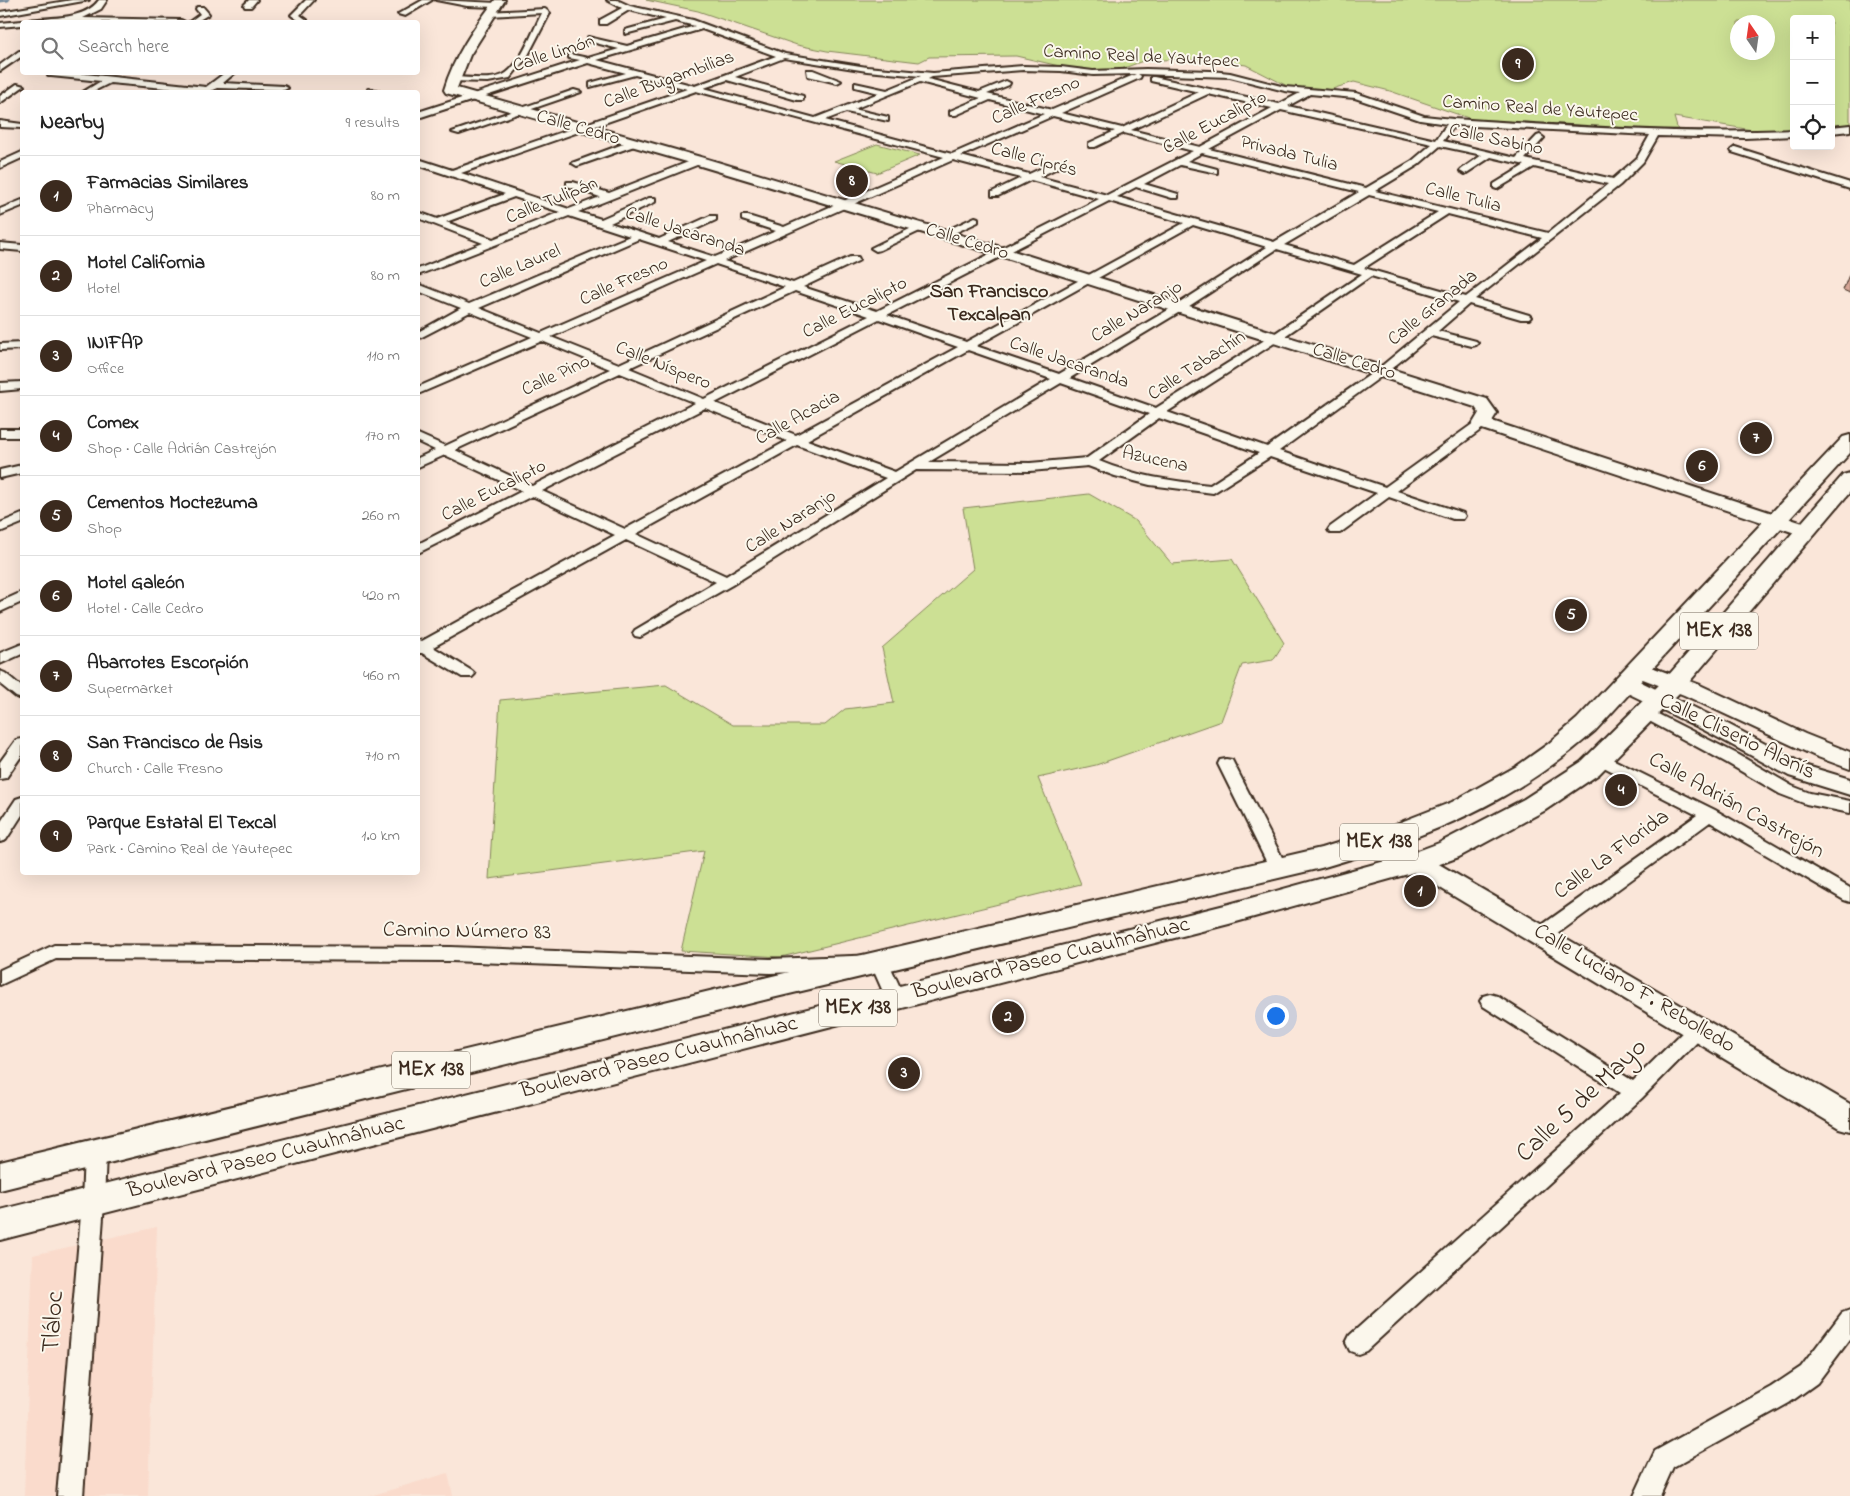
<!DOCTYPE html>
<meta charset="utf-8">
<style>
body{margin:0;font-family:"Indie Flower",sans-serif;background:#f2f2f2;color:#222}
.controls{position:absolute;right:15px;top:15px;display:grid;overflow:hidden;border-radius:5px;box-shadow:0 5px 20px #0002}
.controls button{width:45px;height:45px;display:grid;place-items:center;padding:0;border:0;border-bottom:1px solid #e0e0e0;background:#fff;color:#222;font:25px sans-serif}
.compass{position:absolute;left:1730px;top:15px;width:45px;height:45px;border-radius:50%;background:#fff;box-shadow:0 5px 20px #0002;rotate:347deg}
.you{position:absolute;left:1275px;top:1015px;width:18px;height:18px;margin:-12px;border:4px solid #fff;border-radius:50%;background:#1a73e8;box-shadow:0 0 0 8px #1a73e833}
.badge{display:grid;place-items:center;width:32px;height:32px;border-radius:50%;background:#3b2a1e;color:#fff;font-size:16px;font-weight:700}
.pin{position:absolute;translate:-50% -50%;border:2px solid #fff;box-shadow:0 1px 5px #0006}
.list{margin:0;padding:0;list-style:none}
h2{display:flex;justify-content:space-between;align-items:center;height:65px;margin:0;padding:0 20px;font-size:21px}
h2 small{font-size:16px;font-weight:400;color:#767676}
.list li{display:grid;grid-template-columns:32px 1fr auto;gap:15px;align-items:center;box-sizing:border-box;height:80px;padding:0 20px;border-top:1px solid #e0e0e0}
.list b{display:block;font-size:19px;white-space:nowrap}
.list p{margin:0;font-size:16px;white-space:nowrap;color:#767676}
.list em{font-size:16px;font-style:normal;color:#767676}
.icon{flex:none;width:28px;height:28px;fill:none;stroke:currentColor;stroke-width:2;stroke-linecap:round;stroke-linejoin:round}
.map{position:relative;flex:none;width:1850px;height:1496px;overflow:hidden}
.search{position:absolute;background:#fff;box-shadow:0 5px 20px #0002;left:20px;top:20px;width:400px;height:55px;display:flex;align-items:center;gap:12px;box-sizing:border-box;padding:0 18px;border-radius:5px;color:#767676;font-size:19px}
.panel{position:absolute;background:#fff;box-shadow:0 5px 20px #0002;left:20px;top:90px;width:400px;height:785px;border-radius:5px}
.map>svg:first-child{display:block}
.built{fill:#fadbcc}
.green{fill:#cce094;stroke:#848559;fill-rule:evenodd}
.lines{fill:none;stroke-linecap:round;stroke-linejoin:round}
.stream{stroke:#6e889b;stroke-width:3}
.street-casing{stroke:#3b2a1e;stroke-width:4}
.secondary-casing{stroke:#3b2a1e;stroke-width:4}
.primary-casing{stroke:#3b2a1e;stroke-width:4}
.street{fill:#fbf7ec;fill-rule:evenodd}
.secondary{fill:#fbf7ec;fill-rule:evenodd}
.primary{fill:#fbf7ec;fill-rule:evenodd}
.wall{fill:#d6a596;stroke:#3b2a1e}
.labels{text-anchor:middle;dominant-baseline:central;stroke-width:4;stroke-linejoin:round;paint-order:stroke}
.far-street-label{font-size:19px;fill:#3b2a1e;stroke:#fbf7ec}
.far-neighbourhood-label{font-size:20px;font-weight:bold;fill:#3b2a1e;stroke:#fbf7ec}
.shield{fill:#fbf7ec;stroke:#75685c;stroke-width:1}
.shield-label{font-size:21px;font-weight:bold;fill:#3b2a1e}
.street-label{font-size:22px;fill:#3b2a1e;stroke:#fbf7ec}
.near-street-label{font-size:26px;fill:#3b2a1e;stroke:#fbf7ec}
</style>
<div class="map">
<svg width="1850" height="1496" viewBox="0 0 1850 1496">
<rect width="100%" height="100%" fill="#fae6d9"/>
<filter id="ink" filterUnits="userSpaceOnUse"><feTurbulence type="fractalNoise" baseFrequency=".02" numOctaves="2"/><feDisplacementMap in="SourceGraphic" scale="10" xChannelSelector="R" yChannelSelector="G"/><feConvolveMatrix kernelMatrix="1 2 1 2 8 2 1 2 1" color-interpolation-filters="sRGB"/></filter>
<g filter="url(#ink)">
<!-- built -->
<path class="built" d="M157 1227 148 1496H24L33 1255Z
M448 1473 453 1496H370Z"/>
<!-- green -->
<path class="green" d="M646 0H1850V124L1831 126V19H1794V129L1764 132 1674 117 1678 131 1477 121 1390 91 1354 82 1326 91 1295 90 1246 65 1225 62 1180 59 1143 61 1116 71H1081L1016 56 929 57 919 62 827 51 797 45 698 11ZM1738 22H1768V52H1738Z
M877 144 920 155 877 173 834 161Z
M1089 494 1136 521 1172 564 1232 559 1284 643 1273 660 1242 665 1221 721 1096 765 1038 778 1081 884 781 957 681 951 704 851 489 879 500 700 666 685 733 725H825L845 709 894 703 882 648 973 569 963 508Z"/>
<g class="lines">
<!-- stream -->
<path class="stream" d="M0 1 8 0"/>
<defs>
<path id="street" d="M72 0H89L0 16V12Z
M99 0H107L101 9 83 18 181 20 185 22H69L65 20 26 22 30 20C52 17 85 20 99 0Z
M249 0H257L251 7H245L244 5Z
M306 0H314L300 15 307 20 304 22H297L298 20 291 15Z
M423 0H432L405 16 398 14Z
M436 0 497 3 501 5 497 7 467 6Z
M607 0H617L630 6 693 20 785 54 867 67 933 73 1023 66 1061 67 1093 71 1146 69 1211 71 1230 73 1285 87 1356 93 1424 116 1453 119C1566 126 1680 135 1794 130V136L1745 138 1658 136 1643 162 1620 185 1475 299 1529 315 1531 317 1529 319H1521L1469 304 1438 331 1476 341 1478 343 1476 345 1472 346 1431 336 1386 373 1279 451 1385 487 1478 420H1486L1488 423 1486 426 1397 491 1463 513 1465 516 1463 519H1453L1389 497 1340 533H1330L1328 530 1330 527 1377 493 1270 457 1213 493 1150 485 1115 476 1088 466 1030 471 916 470 732 585 640 637 635 636 633 633 635 630 716 582 626 540 433 647 472 671 475 674 472 677H462L422 653H418V640L422 641 615 535 532 496 418 553V544L522 491 445 455 418 467V458L435 450 418 442V434L445 446 610 369 542 341 418 394V387L532 337 470 312 418 339V332L461 308 418 291V284L469 304 630 236 569 216 418 275V269L483 243 418 218V212L437 219 505 194 418 165V159L452 170 687 89 635 75 590 87V83L626 73 588 63 421 117H418V112L580 60 569 58V54L588 58 619 49 588 41V37L627 46 695 26 675 21 625 34V30L666 19 629 10 606 24H600V20L622 8ZM702 29 776 56 695 86 597 60ZM784 58 867 71 921 76 887 90 855 83V87L879 93 815 118 704 88 727 80 797 100H803V96L735 77ZM1023 70 1061 71 1093 75 1136 74 1052 110 987 94 1009 85 1010 83 1006 81 979 92 928 79 932 77ZM1138 74 1230 77 1285 91 1300 93 1279 104 1154 77H1151V81L1199 92 1122 128 1061 113 1140 78 1141 76ZM920 82 981 98 950 111V115H956L990 100 1044 114 952 154 825 120 846 112 888 121V117L854 109ZM696 91 944 157 784 227 748 216H742V220L776 231 715 257 668 242 716 220V216H710L659 239 610 223 655 202V198H649L601 219 578 212 702 163V159H696L609 193 573 182H567V186L600 197 569 209 461 173ZM1208 94 1272 108 1200 147 1131 130ZM1310 94 1355 98 1420 120 1447 124 1436 140 1288 106ZM1281 110 1432 144 1412 161 1366 188 1209 149ZM1053 116 1115 131 1089 143V147H1095L1124 133 1193 151 1107 195 1039 177 1063 165V161H1057L1029 174 961 156ZM1455 125 1650 135 1637 158 1613 179 1525 159 1544 138 1540 135 1537 136 1516 158 1443 141ZM1440 146 1482 155 1462 169 1460 171 1465 174 1491 157 1525 165 1494 184V188L1497 189 1534 167 1608 184 1548 233 1375 191 1418 165ZM1202 153 1359 192 1274 242 1117 197 1136 187 1172 198H1178V194L1144 184 1180 165 1217 173V169L1187 161ZM953 160 1021 178 992 192V196H998L1031 180 1099 199 877 311 803 287 858 261 859 259 858 257H850L793 283 724 261ZM1369 195 1438 212 1354 265 1284 245ZM514 197 560 212 493 239 446 222ZM1109 201 1184 223 966 342 887 315ZM1448 214 1542 238 1466 297 1364 268ZM1193 225 1267 247 1175 306 1059 374 976 346ZM639 239 706 261 541 333 479 308ZM1277 249 1362 274 1271 336 1156 408 1070 378 1183 310ZM716 264 785 287 619 364 551 337ZM1371 276 1459 302 1378 369 1267 447 1167 412 1279 340ZM795 291 869 316 704 399 629 368ZM879 319 958 347 796 435 715 403ZM968 350 1051 379 895 472 807 440ZM620 373 695 403 532 486 455 450ZM1061 383 1149 414 1087 458 1030 463 929 462ZM705 408 787 441 625 529 542 491ZM1159 418 1259 453 1210 485C1172 481 1135 476 1099 461ZM797 445 886 478 726 576 636 534Z
M197 7H203L209 14 196 22H189L200 14 196 9Z
M545 9 550 13 527 57 510 78 488 82 450 81 449 79 453 77C468 77 489 81 503 75 520 67 533 30 542 13L490 16 486 14 487 12Z
M22 21 25 22H22V25L0 27V23Z
M19 51H22V56L0 71V65Z
M807 70H813L841 81 837 83 808 76Z
M48 72 85 74 206 87 226 72H236L223 83 284 86 288 88 284 90 217 88 208 92 110 83 92 92H83L101 81 51 76H48Z
M17 84 24 86 0 103V96Z
M368 89 376 90 380 92H368Z
M574 90 581 92 459 134 452 132Z
M0 121 22 124V128L0 127Z
M1850 125V131L1831 133V127Z
M634 140 638 143 637 145 580 165 577 166 572 163Z
M1735 147 1850 183V189L1732 152 1731 150Z
M22 152V158L0 168V162Z
M22 200V206L0 215V209Z
M975 217 978 218V222L946 237H938L937 235Z
M920 224 925 227 924 229 880 250 876 251 871 248Z
M0 243 22 245V251L0 249Z
M22 343V349L0 350V344Z
M22 382V389L0 391V383Z
M0 429H22V437H0Z
M22 465V473L0 478V470Z
M22 514V523L0 532V523Z
M22 592V602L0 612V602Z
M22 644V654L0 664V653Z
M0 671 5 673 22 687V699L16 697 0 684Z
M1644 707 1739 755 1792 786 1810 793 1850 801V813L1806 804 1780 794 1727 763 1638 715 1636 712 1638 709Z
M22 739V755L6 778 0 779V762L16 740Z
M1600 753 1715 810 1850 888V902L1844 900 1710 822 1549 940 1542 942 1535 940 1533 935 1535 930 1697 815 1594 762 1592 758 1594 754Z
M1226 759 1232 760 1234 764 1288 869 1285 873 1279 875 1273 873 1270 869 1218 764 1220 760Z
M22 797V815L6 840 0 842V823L16 799Z
M54 945 451 947 770 959 879 955 886 957 905 998 902 1003 895 1005 888 1003 873 969 770 973 451 961 56 959 0 985V970Z
M1490 994 1497 996 1633 1081 1692 1023 1699 1021 1706 1023 1709 1028 1706 1033 1642 1098 1366 1351 1358 1354 1350 1351 1346 1343 1350 1335 1620 1093 1483 1006 1480 1001 1483 996Z
M95 1143 102 1146 106 1152 104 1203 83 1496H57L82 1203 84 1152 88 1146Z
M1850 1310V1339L1817 1383 1789 1403 1673 1467 1660 1496H1634L1655 1451 1771 1387 1801 1367 1842 1313Z"/>
<path id="secondary" d="M495 0H505L470 55 457 88 704 158 1007 249 1487 399 1497 413 1492 421 1812 526 1815 530 1812 534 1805 536 1798 534 1476 427 1473 423 1479 413 1475 407 997 255 694 164 446 93 444 90C454 56 474 28 495 0Z
M1638 662 1700 685 1805 734 1850 752V769L1815 756 1684 695 1630 674 1627 669 1630 664Z
M1625 676 1633 678 1720 720 1807 766 1850 779V795L1789 776 1704 730 1617 688 1614 683 1617 678Z
M1416 853 1425 856 1850 1104V1131L1839 1128 1407 868 1403 862 1407 856Z"/>
<path id="primary" d="M1850 435V453L1595 731C1510 805 1428 837 1321 868L768 999 0 1190V1162L768 977 1321 848 1383 829 1452 802 1517 766 1548 744 1577 719 1843 437Z
M1850 473V492L1685 687 1599 774 1544 811 1459 857 1426 869 1229 924 0 1240V1210L1229 904 1407 855 1439 843 1524 799 1581 762 1667 677 1843 475Z"/>
</defs>
<!-- street casing -->
<use href="#street" class="street-casing"/>
<!-- secondary casing -->
<use href="#secondary" class="secondary-casing"/>
<!-- primary casing -->
<use href="#primary" class="primary-casing"/>
<!-- street -->
<use href="#street" class="street"/>
<!-- secondary -->
<use href="#secondary" class="secondary"/>
<!-- primary -->
<use href="#primary" class="primary"/>
</g>
<!-- wall -->
<path class="wall" d="M1850 272V293L1843 290Z"/>
</g>
<g class="labels">
<!-- far-street labels -->
<g class="far-street-label">
<text transform="translate(554 54) rotate(-18)">Calle Limón</text>
<text transform="translate(1141 57) rotate(3)">Camino Real de Yautepec</text>
<text transform="translate(669 80) rotate(-20)">Calle Bugambilias</text>
<text transform="translate(1036 101) rotate(-24)">Calle Fresno</text>
<text transform="translate(1540 109) rotate(4)">Camino Real de Yautepec</text>
<text transform="translate(1215 123) rotate(-28)">Calle Eucalipto</text>
<text transform="translate(578 128) rotate(16)">Calle Cedro</text>
<text transform="translate(1496 140) rotate(12)">Calle Sabino</text>
<text transform="translate(1289 154) rotate(14)">Privada Tulia</text>
<text transform="translate(1034 160) rotate(15)">Calle Ciprés</text>
<text transform="translate(1463 198) rotate(14)">Calle Tulia</text>
<text transform="translate(552 201) rotate(-22)">Calle Tulipán</text>
<text transform="translate(685 232) rotate(18)">Calle Jacaranda</text>
<text transform="translate(967 242) rotate(17)">Calle Cedro</text>
<text transform="translate(520 267) rotate(-23)">Calle Laurel</text>
<text transform="translate(624 282) rotate(-24)">Calle Fresno</text>
<text transform="translate(855 308) rotate(-27)">Calle Eucalipto</text>
<text transform="translate(1433 308) rotate(-39)">Calle Granada</text>
<text transform="translate(1137 312) rotate(-31)">Calle Naranjo</text>
<text transform="translate(1354 362) rotate(17)">Calle Cedro</text>
<text transform="translate(1069 363) rotate(19)">Calle Jacaranda</text>
<text transform="translate(663 366) rotate(22)">Calle Níspero</text>
<text transform="translate(1197 366) rotate(-33)">Calle Tabachín</text>
<text transform="translate(556 376) rotate(-25)">Calle Pino</text>
<text transform="translate(798 418) rotate(-29)">Calle Acacia</text>
<text transform="translate(1155 460) rotate(12)">Azucena</text>
<text transform="translate(494 491) rotate(-27)">Calle Eucalipto</text>
<text transform="translate(791 522) rotate(-32)">Calle Naranjo</text>
</g>
<!-- far-neighbourhood labels -->
<g class="far-neighbourhood-label">
<text x="989" y="292">San Francisco<tspan x="989" dy="23">Texcalpan</tspan></text>
</g>
<!-- shield labels -->
<g class="shield">
<rect x="1680" y="612.5" width="78" height="37" rx="4"/>
<rect x="1340" y="823.5" width="78" height="37" rx="4"/>
<rect x="819" y="989.5" width="78" height="37" rx="4"/>
<rect x="392" y="1051.5" width="78" height="37" rx="4"/>
</g>
<g class="shield-label">
<text x="1719" y="631">MEX 138</text>
<text x="1379" y="842">MEX 138</text>
<text x="858" y="1008">MEX 138</text>
<text x="431" y="1070">MEX 138</text>
</g>
<!-- street labels -->
<g class="street-label">
<text transform="translate(1737 737) rotate(26)">Calle Cliserio Alanís</text>
<text transform="translate(1736 806) rotate(29)">Calle Adrián Castrejón</text>
<text transform="translate(1612 855) rotate(-36)">Calle La Florida</text>
<text transform="translate(467 932) rotate(1)">Camino Número 83</text>
<text transform="translate(1051 959) rotate(-14)">Boulevard Paseo Cuauhnáhuac</text>
<text transform="translate(1634 989) rotate(31)">Calle Luciano F. Rebolledo</text>
<text transform="translate(659 1058) rotate(-14)">Boulevard Paseo Cuauhnáhuac</text>
<text transform="translate(266 1158) rotate(-14)">Boulevard Paseo Cuauhnáhuac</text>
</g>
<!-- near-street labels -->
<g class="near-street-label">
<text transform="translate(1582 1101) rotate(-43)">Calle 5 de Mayo</text>
<text transform="translate(54 1322) rotate(-86)">Tláloc</text>
</g>
</g>
</svg>
<div class="controls">
<button>+</button>
<button>−</button>
<button><svg class="icon" aria-label="locate" viewBox="0 0 24 24"><circle cx="12" cy="12" r="6"/><path d="M12 2v4M12 18v4M2 12h4M18 12h4"/></svg></button>
</div>
<svg class="compass" viewBox="-18 -18 36 36"><path d="M0-13l5 13h-10z" fill="#e53935"/><path d="M0 13l5-13h-10z" fill="#767676"/></svg>
<div class="you"></div>
<div class="pin badge" style="left:1420px;top:891px">1</div>
<div class="pin badge" style="left:1008px;top:1017px">2</div>
<div class="pin badge" style="left:904px;top:1073px">3</div>
<div class="pin badge" style="left:1621px;top:790px">4</div>
<div class="pin badge" style="left:1571px;top:615px">5</div>
<div class="pin badge" style="left:1702px;top:466px">6</div>
<div class="pin badge" style="left:1756px;top:438px">7</div>
<div class="pin badge" style="left:852px;top:181px">8</div>
<div class="pin badge" style="left:1518px;top:64px">9</div>
<div class="search"><svg class="icon" aria-label="search" viewBox="0 0 24 24"><circle cx="10" cy="10" r="6"/><path d="M15 15l6 6"/></svg>Search here</div>
<section class="panel">
<h2>Nearby<small>9 results</small></h2>
<ul class="list">
<li><span class="badge">1</span><div><b>Farmacias Similares</b><p>Pharmacy</p></div><em>80 m</em></li>
<li><span class="badge">2</span><div><b>Motel California</b><p>Hotel</p></div><em>80 m</em></li>
<li><span class="badge">3</span><div><b>INIFAP</b><p>Office</p></div><em>110 m</em></li>
<li><span class="badge">4</span><div><b>Comex</b><p>Shop · Calle Adrián Castrejón</p></div><em>170 m</em></li>
<li><span class="badge">5</span><div><b>Cementos Moctezuma</b><p>Shop</p></div><em>260 m</em></li>
<li><span class="badge">6</span><div><b>Motel Galeón</b><p>Hotel · Calle Cedro</p></div><em>420 m</em></li>
<li><span class="badge">7</span><div><b>Abarrotes Escorpión</b><p>Supermarket</p></div><em>460 m</em></li>
<li><span class="badge">8</span><div><b>San Francisco de Asis</b><p>Church · Calle Fresno</p></div><em>710 m</em></li>
<li><span class="badge">9</span><div><b>Parque Estatal El Texcal</b><p>Park · Camino Real de Yautepec</p></div><em>1.0 km</em></li>
</ul>
</section>
</div>
